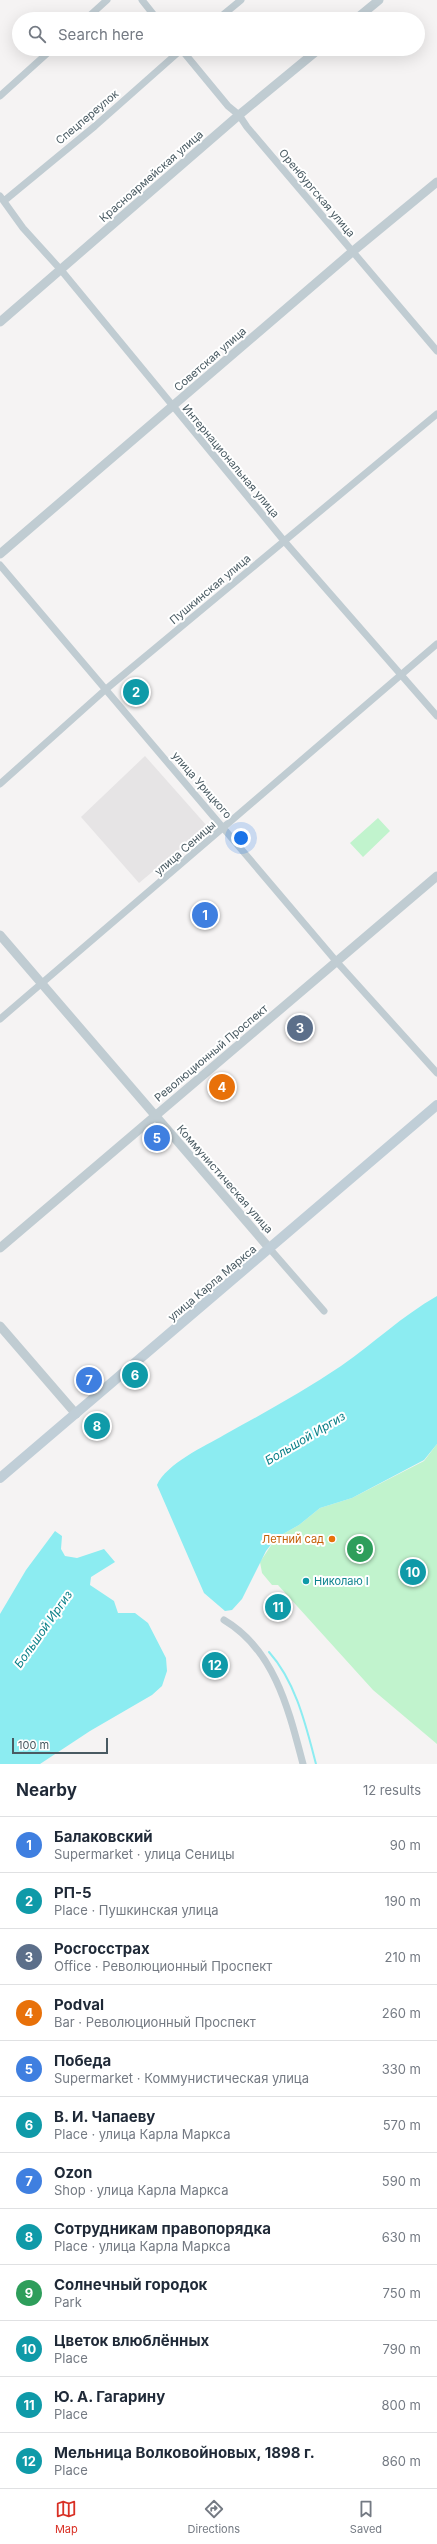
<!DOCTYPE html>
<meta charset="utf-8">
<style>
body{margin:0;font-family:Inter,sans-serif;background:#f2f2f3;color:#1f2937}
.scale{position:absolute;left:12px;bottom:10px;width:96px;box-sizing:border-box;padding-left:4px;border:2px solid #495a62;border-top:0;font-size:11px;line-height:14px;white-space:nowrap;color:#495a62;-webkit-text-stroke:3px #fff;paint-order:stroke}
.you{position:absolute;left:241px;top:838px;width:14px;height:14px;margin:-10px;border:3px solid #fff;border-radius:50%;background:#1a73e8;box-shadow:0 0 0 6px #1a73e833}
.badge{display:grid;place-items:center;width:26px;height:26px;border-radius:50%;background:#d93025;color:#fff;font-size:13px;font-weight:700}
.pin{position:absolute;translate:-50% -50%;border:2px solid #fff;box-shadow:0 1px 4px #0006}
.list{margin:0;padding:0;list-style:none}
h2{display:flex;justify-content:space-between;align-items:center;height:52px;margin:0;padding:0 16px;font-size:17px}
h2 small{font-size:13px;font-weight:400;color:#747a83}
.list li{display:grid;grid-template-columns:26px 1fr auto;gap:12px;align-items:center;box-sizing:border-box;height:56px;padding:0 16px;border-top:1px solid #e0e1e3}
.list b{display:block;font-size:15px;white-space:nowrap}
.list p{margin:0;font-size:13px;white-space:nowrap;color:#747a83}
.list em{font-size:13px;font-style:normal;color:#747a83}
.icon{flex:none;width:22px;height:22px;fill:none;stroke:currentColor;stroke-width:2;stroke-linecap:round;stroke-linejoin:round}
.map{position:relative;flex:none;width:437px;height:1764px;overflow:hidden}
.search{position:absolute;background:#fff;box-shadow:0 4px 16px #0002;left:12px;right:12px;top:12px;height:44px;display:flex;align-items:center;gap:10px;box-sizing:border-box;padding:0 14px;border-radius:22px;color:#747a83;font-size:15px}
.sheet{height:724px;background:#fff}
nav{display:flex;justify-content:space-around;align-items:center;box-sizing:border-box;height:56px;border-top:1px solid #e0e1e3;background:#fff;font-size:11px;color:#747a83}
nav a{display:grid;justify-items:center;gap:2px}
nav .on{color:#d93025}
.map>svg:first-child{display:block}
.education{fill:#e6e4e5}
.green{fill:#c1f3cd}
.water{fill:#8cecf1}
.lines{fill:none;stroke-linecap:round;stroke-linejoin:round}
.stream{stroke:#8cecf1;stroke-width:2}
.minor{stroke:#c0ccd2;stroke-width:7}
.tertiary{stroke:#c0ccd2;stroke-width:9}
.secondary{stroke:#c0ced7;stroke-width:10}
.food-dot{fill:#e8710a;stroke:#fff;stroke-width:1.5}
.culture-dot{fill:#0f9aa8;stroke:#fff;stroke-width:1.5}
.labels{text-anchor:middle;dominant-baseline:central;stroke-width:4;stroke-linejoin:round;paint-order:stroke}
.street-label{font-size:11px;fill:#495a62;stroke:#fff}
.food-label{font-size:11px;fill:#c56008;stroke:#fff;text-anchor:end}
.culture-label{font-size:11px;fill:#0d838f;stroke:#fff;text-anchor:start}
.water-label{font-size:12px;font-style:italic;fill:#097f87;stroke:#fff}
</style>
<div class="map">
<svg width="437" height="1764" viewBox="0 0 437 1764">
<rect width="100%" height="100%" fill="#f5f3f3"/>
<!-- education -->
<path class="education" d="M145 756 207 826 139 883 81 817Z"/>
<!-- green -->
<path class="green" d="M378 818 390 831 363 857 350 843Z
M437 1444V1744L373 1690 278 1585H272L262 1573 260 1562 276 1538 299 1525 320 1508 352 1498 424 1461Z"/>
<!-- water -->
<path class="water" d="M437 1296V1444L424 1460 352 1498 320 1508 299 1525 276 1538 266 1551 242 1599 232 1610 225 1611 204 1593 157 1485C166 1464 205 1446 224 1435 264 1413 304 1391 341 1366 374 1343 402 1316 437 1296Z
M55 1531 62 1536 61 1549 65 1556 77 1558 104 1549 115 1562 91 1577 90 1585 114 1601 118 1613H135L148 1623 166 1658 167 1671 162 1686 152 1695 90 1731 40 1764H0V1614L26 1570Z"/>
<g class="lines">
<!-- stream -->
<path class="stream" d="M269 1652C296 1682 306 1726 316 1764"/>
<!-- minor -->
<path class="minor" d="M142 0 157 19
M86 19 107 0
M218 19 241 0
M181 49 228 106 239 115 247 127 437 351
M0 96 52 49
M0 196 23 228 61 270 285 542 437 716
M4 201 95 126 182 49
M0 565 336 961 437 1073
M0 784 105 690 437 414
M0 1019 437 644
M270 1249 324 1311
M224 1620C275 1650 289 1711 303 1764"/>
<!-- tertiary -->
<path class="tertiary" d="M356 19 379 0
M0 322 239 115 319 49
M0 554 352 252 437 182
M0 935 270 1249
M0 1248 437 876
M0 1326 76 1414"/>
<!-- secondary -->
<path class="secondary" d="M0 1478 437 1105"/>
</g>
<!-- markers -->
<circle class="food-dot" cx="332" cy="1539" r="4"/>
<circle class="culture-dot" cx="306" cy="1581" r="4"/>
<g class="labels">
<!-- street labels -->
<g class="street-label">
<text transform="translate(87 117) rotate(-40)">Спецпереулок</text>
<text transform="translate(151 176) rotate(-41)">Красноармейская улица</text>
<text transform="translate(317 193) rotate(50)">Оренбургская улица</text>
<text transform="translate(210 359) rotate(-41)">Советская улица</text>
<text transform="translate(231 461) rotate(50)">Интернациональная улица</text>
<text transform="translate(210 589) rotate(-40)">Пушкинская улица</text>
<text transform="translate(202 785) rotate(49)">улица Урицкого</text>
<text transform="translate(185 848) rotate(-41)">улица Сеницы</text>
<text transform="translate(211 1053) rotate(-40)">Революционный Проспект</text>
<text transform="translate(225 1179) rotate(49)">Коммунистическая улица</text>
<text transform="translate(212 1283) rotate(-40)">улица Карла Маркса</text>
</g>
<!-- food labels -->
<g class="food-label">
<text x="324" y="1539">Летний сад</text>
</g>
<!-- culture labels -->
<g class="culture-label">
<text x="314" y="1581">Николаю I</text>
</g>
<!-- water labels -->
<g class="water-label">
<text transform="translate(305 1438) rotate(-31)">Большой Иргиз</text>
<text transform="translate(43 1629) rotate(-55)">Большой Иргиз</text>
</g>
</g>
</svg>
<div class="scale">100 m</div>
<div class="you"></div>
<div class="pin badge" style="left:205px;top:915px;background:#3f7fe0">1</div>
<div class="pin badge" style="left:136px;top:692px;background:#0f9aa8">2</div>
<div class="pin badge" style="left:300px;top:1028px;background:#5c6f8a">3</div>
<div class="pin badge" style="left:222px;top:1087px;background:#e8710a">4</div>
<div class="pin badge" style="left:157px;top:1138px;background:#3f7fe0">5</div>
<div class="pin badge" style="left:135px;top:1375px;background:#0f9aa8">6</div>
<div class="pin badge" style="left:89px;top:1380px;background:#3f7fe0">7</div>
<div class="pin badge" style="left:97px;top:1426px;background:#0f9aa8">8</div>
<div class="pin badge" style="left:360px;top:1549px;background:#2e9e5b">9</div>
<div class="pin badge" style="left:413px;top:1572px;background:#0f9aa8">10</div>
<div class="pin badge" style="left:278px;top:1607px;background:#0f9aa8">11</div>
<div class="pin badge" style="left:215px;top:1665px;background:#0f9aa8">12</div>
<div class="search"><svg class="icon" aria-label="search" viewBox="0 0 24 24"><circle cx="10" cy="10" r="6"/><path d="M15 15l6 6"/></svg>Search here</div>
</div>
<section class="sheet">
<h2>Nearby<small>12 results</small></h2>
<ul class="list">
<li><span class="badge" style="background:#3f7fe0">1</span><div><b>Балаковский</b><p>Supermarket · улица Сеницы</p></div><em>90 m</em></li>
<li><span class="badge" style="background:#0f9aa8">2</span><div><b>РП-5</b><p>Place · Пушкинская улица</p></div><em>190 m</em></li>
<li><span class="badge" style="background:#5c6f8a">3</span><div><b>Росгосстрах</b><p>Office · Революционный Проспект</p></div><em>210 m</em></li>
<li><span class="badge" style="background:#e8710a">4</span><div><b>Podval</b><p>Bar · Революционный Проспект</p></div><em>260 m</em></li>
<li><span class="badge" style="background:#3f7fe0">5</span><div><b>Победа</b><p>Supermarket · Коммунистическая улица</p></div><em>330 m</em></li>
<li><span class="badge" style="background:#0f9aa8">6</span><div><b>В. И. Чапаеву</b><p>Place · улица Карла Маркса</p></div><em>570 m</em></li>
<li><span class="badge" style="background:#3f7fe0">7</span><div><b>Ozon</b><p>Shop · улица Карла Маркса</p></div><em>590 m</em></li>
<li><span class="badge" style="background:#0f9aa8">8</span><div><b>Сотрудникам правопорядка</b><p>Place · улица Карла Маркса</p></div><em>630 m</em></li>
<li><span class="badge" style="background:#2e9e5b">9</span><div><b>Солнечный городок</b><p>Park</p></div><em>750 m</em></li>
<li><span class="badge" style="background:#0f9aa8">10</span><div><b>Цветок влюблённых</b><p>Place</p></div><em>790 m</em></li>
<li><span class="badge" style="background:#0f9aa8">11</span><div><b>Ю. А. Гагарину</b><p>Place</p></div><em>800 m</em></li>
<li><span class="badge" style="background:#0f9aa8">12</span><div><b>Мельница Волковойновых, 1898 г.</b><p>Place</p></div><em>860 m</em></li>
</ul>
</section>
<nav>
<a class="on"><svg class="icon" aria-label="map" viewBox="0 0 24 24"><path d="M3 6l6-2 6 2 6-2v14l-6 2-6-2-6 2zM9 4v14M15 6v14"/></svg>Map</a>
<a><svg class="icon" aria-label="directions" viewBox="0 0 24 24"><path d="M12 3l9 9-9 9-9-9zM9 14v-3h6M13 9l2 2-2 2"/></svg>Directions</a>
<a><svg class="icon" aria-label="saved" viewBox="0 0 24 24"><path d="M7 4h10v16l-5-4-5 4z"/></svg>Saved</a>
</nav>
